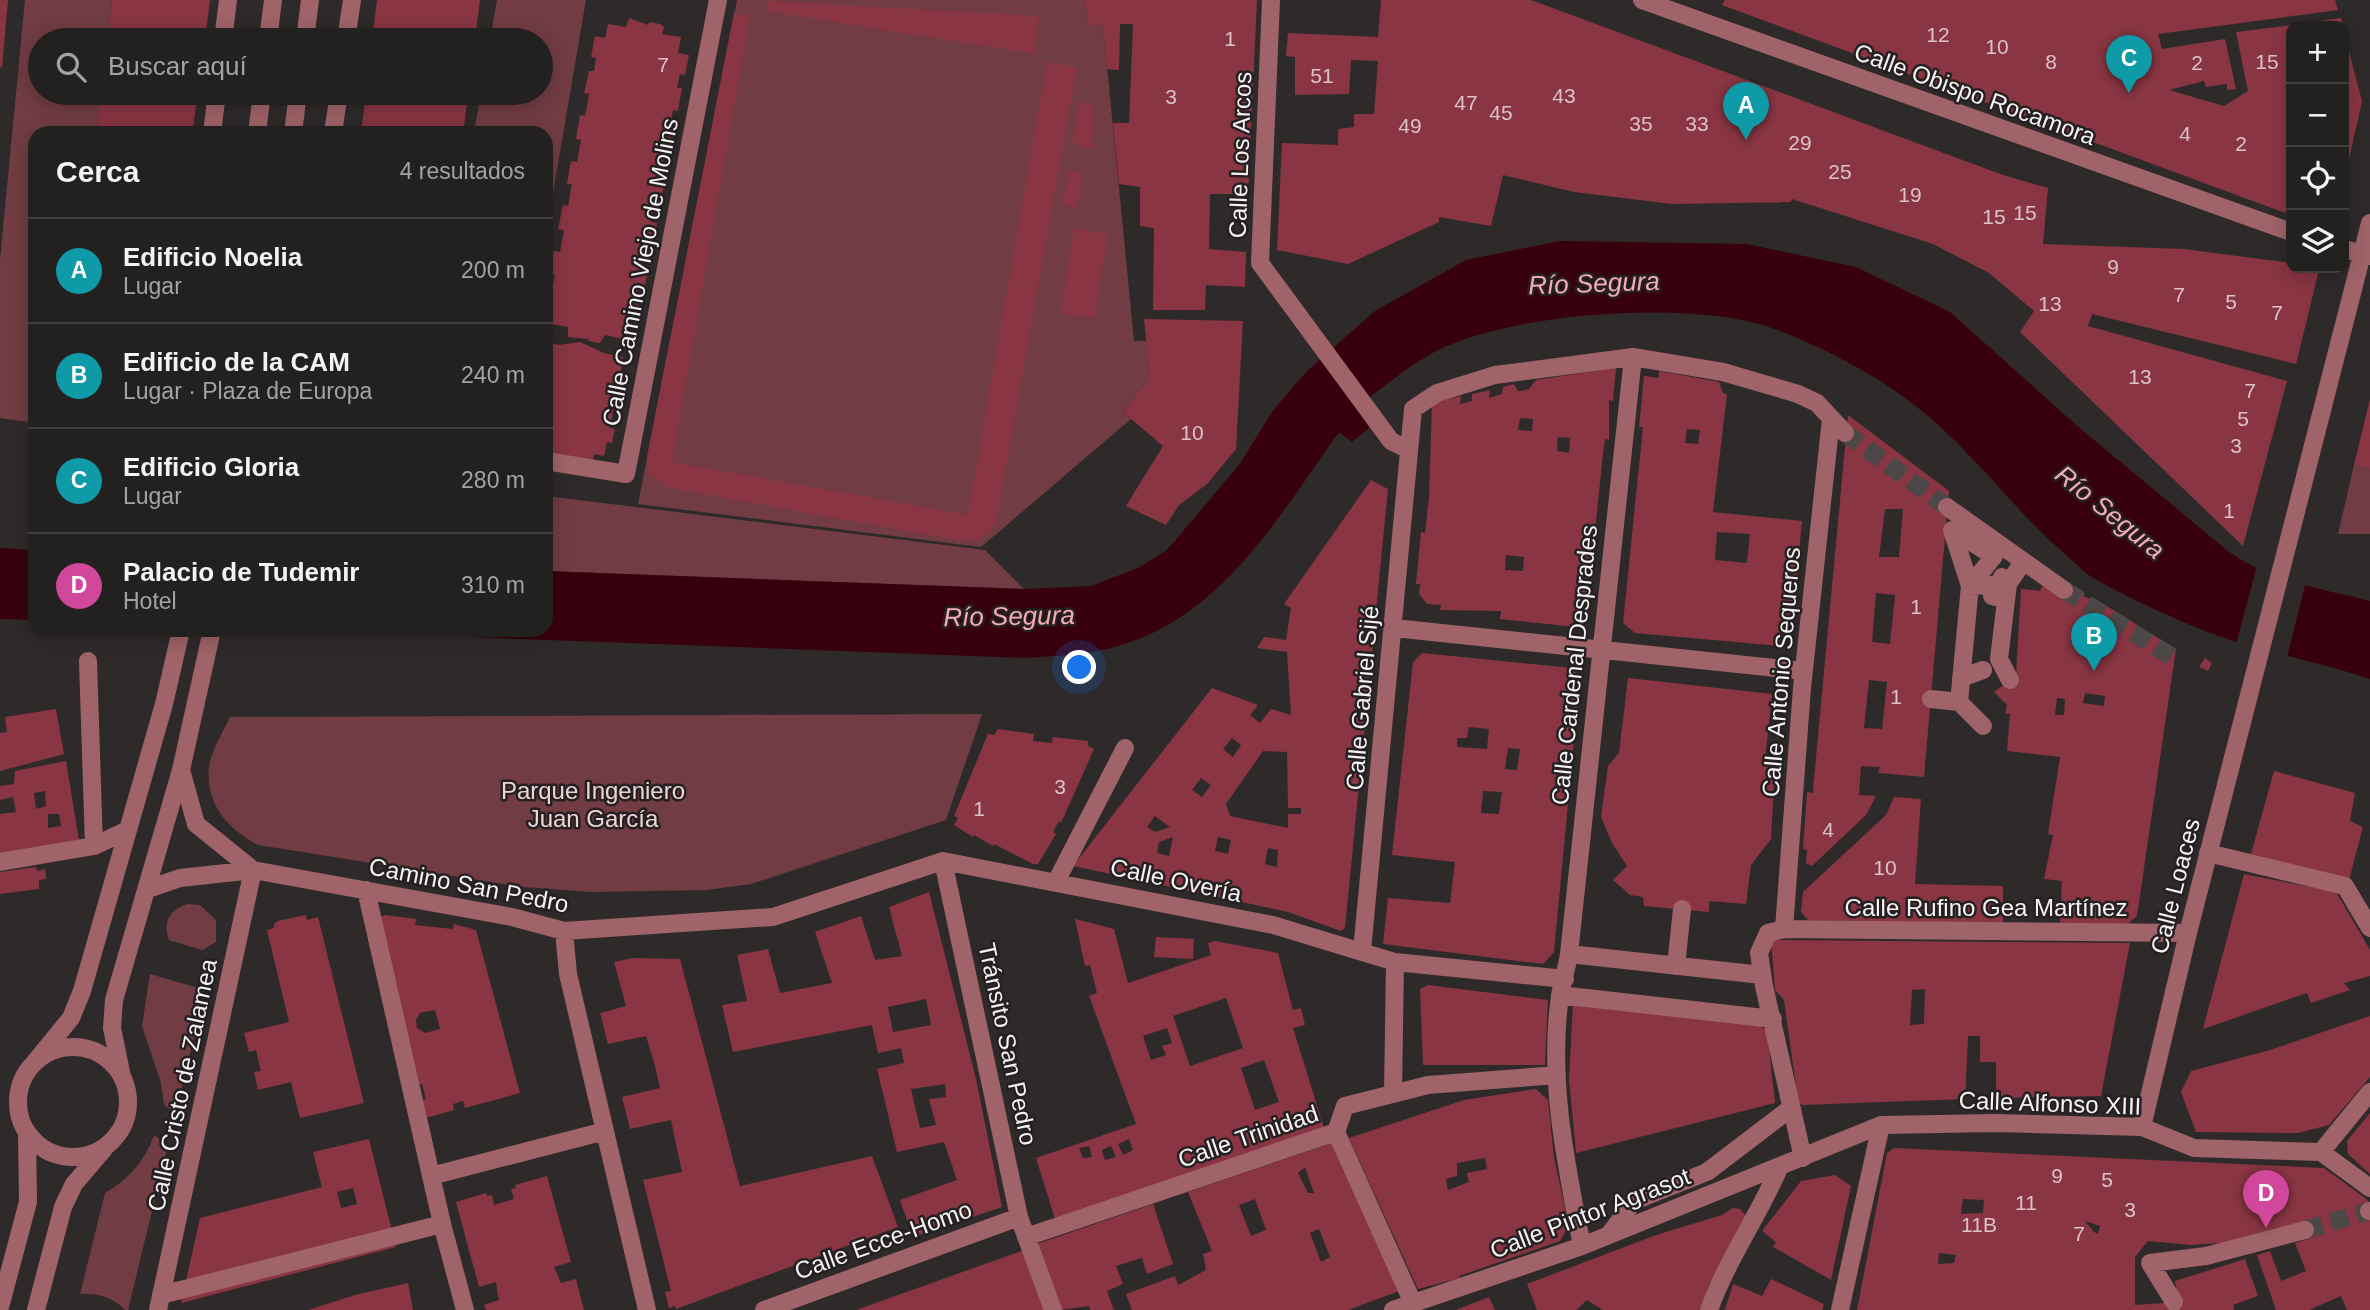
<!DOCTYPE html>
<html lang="es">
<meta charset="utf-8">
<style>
body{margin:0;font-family:Arial,sans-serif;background:#2f2d2d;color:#f1f3f6}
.controls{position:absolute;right:21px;top:21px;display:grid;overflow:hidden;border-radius:14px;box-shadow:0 4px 18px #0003}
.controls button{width:63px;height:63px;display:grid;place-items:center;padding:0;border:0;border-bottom:2px solid #403e3e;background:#232020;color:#f1f3f6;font:35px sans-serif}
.you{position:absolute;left:1080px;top:668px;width:24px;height:24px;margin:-18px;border:5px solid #fff;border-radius:50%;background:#1a73e8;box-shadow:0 0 0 10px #1a73e833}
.badge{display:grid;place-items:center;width:46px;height:46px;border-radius:50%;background:#08cbf9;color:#fff;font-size:23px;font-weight:700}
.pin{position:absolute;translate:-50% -58px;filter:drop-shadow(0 2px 4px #0008)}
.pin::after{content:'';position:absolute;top:37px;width:24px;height:21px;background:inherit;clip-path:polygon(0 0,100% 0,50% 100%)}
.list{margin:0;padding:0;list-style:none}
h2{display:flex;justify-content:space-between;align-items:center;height:91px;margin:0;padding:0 28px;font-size:30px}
h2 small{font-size:23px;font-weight:400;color:#a3a3a5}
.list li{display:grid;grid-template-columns:46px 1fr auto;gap:21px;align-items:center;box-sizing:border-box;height:105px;padding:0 28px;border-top:2px solid #403e3e}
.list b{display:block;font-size:26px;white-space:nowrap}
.list p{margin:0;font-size:23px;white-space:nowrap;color:#a3a3a5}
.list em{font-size:23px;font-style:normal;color:#a3a3a5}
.icon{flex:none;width:38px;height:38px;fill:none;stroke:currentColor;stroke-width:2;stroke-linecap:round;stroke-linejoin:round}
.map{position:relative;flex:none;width:2370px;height:1310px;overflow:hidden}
.search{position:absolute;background:#232020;box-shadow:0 4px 18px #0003;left:28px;top:28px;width:525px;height:77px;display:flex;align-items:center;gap:18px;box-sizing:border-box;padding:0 24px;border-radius:38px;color:#a3a3a5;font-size:26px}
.panel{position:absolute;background:#232020;box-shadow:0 4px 18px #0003;left:28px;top:126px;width:525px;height:511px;border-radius:21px}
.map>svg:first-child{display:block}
.green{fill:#713c43}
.water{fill:#38000d}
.pier{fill:#2f2a2a}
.building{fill:#893543;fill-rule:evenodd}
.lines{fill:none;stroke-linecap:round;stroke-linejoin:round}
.minor-tunnel{stroke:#4d4848;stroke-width:18;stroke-dasharray:18 9;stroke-linecap:butt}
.minor{stroke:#9f6369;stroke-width:18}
.labels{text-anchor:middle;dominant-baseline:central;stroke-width:5;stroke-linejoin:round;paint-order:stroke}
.number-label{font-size:21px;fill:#dbc3c7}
.street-label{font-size:24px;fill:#f6f2f3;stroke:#252021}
.park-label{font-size:24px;fill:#eed4d6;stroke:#252021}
.water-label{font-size:26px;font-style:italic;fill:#f5abb3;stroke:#252021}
</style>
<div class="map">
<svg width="2370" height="1310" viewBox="0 0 2370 1310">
<rect width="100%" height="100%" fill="#2f2a2a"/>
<!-- green -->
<path class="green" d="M25 0H112L107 40H40V93H101L96 132 104 133H35V423L0 418V260Z
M497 0H586L546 234V133H474L481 93H541V40H490Z
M737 0H1085L1089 26 1103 25 1134 341H1147L1150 377 1123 412 1131 419 981 547 638 504Z
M2354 465 2370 469V534H2338Z
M546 496 985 550 1024 589 546 571Z
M982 714 946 820 751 884 707 890 591 892 523 887 258 845C228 829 205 804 209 767 211 751 223 732 230 717Z
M188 904 200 905 216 920V942L202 950 169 940C162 922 170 909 188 904Z
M150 974 205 990 176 1113 164 1105 161 1083 142 1026Z
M154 1135 168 1145 128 1310H125C113 1297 97 1293 80 1294L105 1193C129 1179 145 1161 154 1135Z"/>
<!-- water -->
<path class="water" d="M1560 241 1747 244 1856 267 1950 312 2076 425 2229 552C2271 581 2322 589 2370 601V679C2318 661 2261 652 2210 633 2172 618 2131 599 2095 579 2084 573 2074 562 2064 553 2015 511 1977 457 1927 415 1883 378 1826 348 1772 328 1691 299 1503 312 1429 355 1404 369 1382 389 1358 405L1369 428 1352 442 1339 432C1274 523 1213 633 1091 652 1070 656 1048 656 1027 658L284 630H546V571L1024 589 1091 586 1138 568 1167 550 1239 465 1274 409 1307 371 1375 311 1466 260Z
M0 548 35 550V620L0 619Z"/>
<!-- pier -->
<path class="pier" d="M2257 566 2306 581 2287 657 2236 644Z"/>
<!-- building -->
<path class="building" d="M0 0H8L2 68 0 67Z
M112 0H210L205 40H107Z
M377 0H480L475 40H372Z
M1085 0H1257L1248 194H1210L1209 249 1246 252 1245 287 1206 285 1205 310H1153L1154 228 1140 226V187L1119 184 1113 123H1129L1133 24H1120L1119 70 1107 69 1103 25 1089 27Z
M1381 0H1531L2003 175 2048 188 2043 244 2184 249 2291 263V268H2314L2318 274 2296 364 2092 314 2088 326 2287 381 2243 546 2020 332 2034 311 1989 273 1933 244 1792 199 1791 202 1672 204 1574 192 1503 175 1491 226 1439 217V222L1348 264 1277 250 1282 143 1338 145V129L1354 127V114H1374L1378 61 1351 60 1349 94 1295 95V57L1286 56 1288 33 1378 37Z
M1725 0H2335L2338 10 2158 34 2162 49 2225 39 2236 89 2227 90V84L2206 87 2204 81 2169 90 2224 106 2248 91 2236 32 2291 25V215L1722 5Z
M767 1 1039 16 1035 54 765 11Z
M734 13 750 15 672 462 968 515 1047 62 1077 67 996 523 989 533 978 540H957L675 489 662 485 650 473 647 457Z
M629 18 648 25 649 22 660 24 664 27 662 34 681 37 678 53 689 55 685 75 680 74 677 88H682L678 111 673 110 669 132 674 133 669 157 664 156 660 177 665 179 661 201 656 200 651 222 657 223 652 247 647 246 643 268 648 269 644 291 638 290 636 304 641 305 637 325 626 323 623 339 605 335 600 343 588 341 589 339 568 337V327L551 324 553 310 546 309V294L547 288H552L555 275 550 274 554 251 560 252 564 230 558 229 563 205 568 206 572 184H567L571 161 577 162 581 140 576 139 580 115 585 116 589 94 584 93 589 71H594L596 58 591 57 595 36 605 38 608 24 626 27Z
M2341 18 2343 26H2292V25Z
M2344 32 2362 101 2344 182Z
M101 93H198L192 133 96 132Z
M366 93H463V96H468L463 133H361Z
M1079 102 1093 104 1092 148 1072 143Z
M1068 171 1082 172 1077 208 1063 205Z
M1074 228 1108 234 1094 318 1061 313Z
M1144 319 1243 321 1236 449 1207 484 1179 505 1166 525 1126 506 1163 446 1123 412 1150 377Z
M546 342 559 345 580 342 604 353 623 357 620 376 625 377 622 391 617 390 610 428 615 429 612 443 607 442 604 456 594 454 592 464 546 455Z
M1616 368 1613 401 1609 400V440L1605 439 1603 454 1586 617 1576 627 1500 619 1501 611 1440 610 1441 605 1427 604 1419 594 1420 584H1416L1421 532 1425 533 1429 497 1432 402 1461 396 1460 404 1472 401V394L1490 390 1489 398 1502 394 1503 387 1514 384 1518 391H1521L1529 389 1536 380ZM1520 418 1533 419 1532 431 1518 430ZM1558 437 1570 438 1569 453 1557 451ZM1506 555 1524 557 1523 571 1505 570Z
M1659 371 1719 382 1723 393 1727 394 1713 512 1802 521 1791 638 1780 646 1635 633 1623 623 1643 427H1639L1644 376 1659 378ZM1687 429 1700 430 1698 444 1685 443ZM1717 532 1750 534 1747 563 1715 560Z
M2370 399V469L2354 465Z
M1848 415 1949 491 1924 777 1878 773 1880 767 1861 766 1859 795 1876 796 1866 815 1812 866 1806 863 1807 850 1803 849 1807 792 1813 793V790ZM1885 509H1903L1899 557H1879ZM1876 593 1895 595 1890 644 1872 642ZM1869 680 1887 682 1882 729 1864 728Z
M1371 480 1388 489 1345 928 1341 931 1288 912 1073 866 1212 688 1258 705 1250 715 1260 723 1271 709 1291 715 1287 652 1257 648 1264 637 1286 640 1291 608 1284 604ZM1232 738 1241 745 1233 757 1223 749ZM1263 751 1287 752 1288 808H1301V814H1288V828L1230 816 1226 804ZM1201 778 1211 785 1202 797 1192 790ZM1155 816 1170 827 1155 832 1147 827ZM1173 837 1169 856 1157 853 1159 842ZM1218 837 1231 840 1228 854 1215 851ZM1268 848 1278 850 1277 867 1265 864Z
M2042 586 2084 593V597L2097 600 2176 649 2137 916 2125 926 2060 924 2062 881 2044 879 2053 835 2048 834 2060 757 2007 751 2010 713 2005 714 2007 705 1994 692 2016 676 2021 589 2040 591ZM2085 693 2105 696 2104 706 2083 703ZM2057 698 2065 699 2064 715H2055Z
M1422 653 1572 668 1580 677 1554 952 1543 964 1383 944 1388 898 1450 903 1455 862 1392 855 1413 662ZM1469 727 1489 729 1487 749 1457 747V738H1467ZM1508 748 1520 749 1517 770 1505 769ZM1483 791 1502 792 1499 814 1481 813Z
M2205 658 2212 663 2208 671 2199 667Z
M1628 678 1772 694 1765 760 1774 783 1771 839 1751 865 1746 904 1709 901V912L1644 906 1643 897 1630 895 1613 880 1627 866 1612 843 1601 817 1608 766 1619 753Z
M56 709 64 754 0 771V733L7 732 5 717Z
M998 729 1034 734 1033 741 1052 743 1053 737 1088 741V746L1094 749 1061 823 1059 821 1053 832 1056 834 1038 864H1033L994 844 993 846 974 835 973 837 954 825 958 818 954 816 988 734 994 735Z
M66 761 79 840 0 853V814L16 812 13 797 0 800V786L14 784 15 771ZM45 791 46 806 36 809 34 793ZM48 814H59L61 826 48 828Z
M2274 771 2355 793 2350 821 2363 827 2349 880 2251 854Z
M1894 797 1921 799 1915 884 2003 886V923L1808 920 1801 912 1803 892 1886 815Z
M36 867 37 871 45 869 46 879 39 880V889L0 894V872Z
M2244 874 2336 892 2370 950V976L2344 983 2350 990 2311 1003 2307 993 2203 1029Z
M929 892 976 1079 1002 1207 913 1237 900 1200 957 1180 944 1142 897 1152 877 1069 904 1063 901 1048 878 1053 872 1025 733 1052 722 1005 747 1001 737 955 768 949 780 993 832 983 815 932 861 916 875 960 902 956 889 907ZM926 999 931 1025 893 1032 888 1007ZM945 1084 946 1097 929 1099 936 1125 920 1128 911 1089Z
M306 915 307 920 318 917 364 1103 300 1118 291 1082 258 1090 254 1072 261 1071 256 1050 249 1052 244 1033 289 1022 267 930 274 928V924L278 921Z
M385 915 416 919 415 925 453 929 454 924 476 930 520 1093 465 1108 463 1101 453 1104 454 1110 426 1118 422 1100 426 1099 422 1084 417 1085 378 918ZM435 1010 440 1029 425 1033 417 1028 416 1020 420 1013Z
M1075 919 1114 929 1128 983 1211 955 1208 943 1215 941 1278 953 1293 1010 1301 1008 1305 1025 1293 1028 1324 1128 1055 1219 1036 1158 1136 1124 1089 996 1097 993 1090 965 1085 966ZM1226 998 1243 1048 1190 1066 1173 1016ZM1167 1028 1172 1043 1162 1046 1166 1055 1151 1060 1143 1036ZM1264 1060 1279 1102 1255 1110 1241 1068ZM1129 1139 1133 1150 1123 1155 1118 1144ZM1089 1146 1092 1157 1083 1158 1079 1148ZM1111 1146 1116 1157 1105 1160 1102 1150Z
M1156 937 1194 939 1193 959 1154 957Z
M1771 940 2130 943 2101 1096 1996 1098V1062H1980V1036H1968L1965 1099 1802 1105 1798 1101 1784 1000 1775 990ZM1925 989 1924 1024 1910 1025 1912 990Z
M633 958 680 959 740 1186 872 1156 898 1227 676 1309 675 1306 669 1308 665 1292 671 1291 643 1180 682 1172 671 1120 630 1129 622 1097 660 1088 654 1062 646 1036 608 1044 600 1013 626 1006 614 962Z
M1428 985 1548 1000 1545 1065H1423L1420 989Z
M1573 1003 1757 1024 1767 1031 1775 1103 1576 1153 1569 1079Z
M2370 1016V1077L2329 1125 2298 1133 2196 1132 2181 1092 2191 1071 2270 1050Z
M1536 1089 1548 1100 1554 1158 1569 1226 1560 1241 1459 1276 1460 1278 1418 1289 1349 1138 1464 1100ZM1485 1158 1487 1169 1467 1173 1469 1182 1448 1190 1446 1179 1457 1176V1163Z
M2370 1113V1174L2348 1154 2347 1141Z
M369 1139 396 1247 181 1303 200 1218 322 1187 313 1152ZM353 1188 357 1204 341 1208 337 1192Z
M1332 1143 1402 1290 1348 1310H1132L1126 1294 1175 1276 1178 1285 1206 1270 1203 1254 1212 1251 1188 1192ZM1305 1167 1314 1193H1308L1298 1173ZM1255 1199 1266 1230 1251 1236 1239 1205ZM1319 1229 1330 1257 1321 1262 1310 1233Z
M1894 1148 2324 1168 2369 1201 2366 1206 2370 1212V1310H2347L2341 1296 2309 1310H2276L2257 1255 2270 1251 2281 1281 2306 1271 2295 1243 2308 1239 2304 1225 2234 1242 2191 1245 2148 1241 2135 1257V1305L2179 1302 2175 1281 2245 1259 2258 1296 2233 1305 2234 1310H1857L1887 1153ZM1963 1199 1984 1200 1983 1213 1961 1214ZM2085 1221 2100 1226 2098 1234 2094 1232ZM1939 1253 1956 1255 1954 1263 1938 1264Z
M1835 1175 1851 1186 1831 1280 1773 1247 1776 1242 1762 1231 1801 1181Z
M547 1176 571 1262 554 1267 561 1283 576 1279 584 1310H486L484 1305 499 1300 497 1289 496 1282 479 1287 456 1202 486 1193 487 1196 492 1195 494 1205 514 1199 511 1189 516 1188 515 1185Z
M1153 1204 1173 1264 1147 1274 1142 1258 1116 1266 1123 1284 1107 1291 1114 1310H1090L1089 1306 1060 1310 1034 1245Z
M1733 1208 1740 1209 1747 1217 1709 1285 1700 1310H1603L1587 1300 1576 1310H1537L1527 1284 1656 1235 1722 1215Z
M1024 1250 1046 1310H856Z
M1771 1279 1824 1304 1822 1310H1725L1733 1284 1762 1296Z
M408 1283 413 1310H308L355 1295Z
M1489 1297 1495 1310H1456Z"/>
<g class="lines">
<!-- minor-tunnel -->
<path class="minor-tunnel" d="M1845 433 1947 507
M2064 590 2174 658
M2305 1230 2369 1211"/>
<!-- minor -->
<path class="minor" d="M1271 0 1260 263 1391 441 1407 449
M1642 0 2291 232
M223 40 228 0
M268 40 273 0
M305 40 310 0
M346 40 352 0
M212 133 217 93
M257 133 262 93
M293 133 298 93
M333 133 339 93
M2344 249 2370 256
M546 461 626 474 718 0
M1947 507 2064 590
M1952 530 1994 556 1970 586
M1970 586 1992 585V596L1996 597 2002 577
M1394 628 1804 671
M88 661 94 846
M1961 678 1983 670
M2010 680 1999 659 2008 584 2023 562
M1931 699 1959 702 1970 586 1952 530
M1959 702 1983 726
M181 770 196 824 253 870
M2208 853 2345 886 2370 928
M943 861 1019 1217 1053 1310
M0 862 94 846 128 830
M1057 880 1125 748
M148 889 180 878 253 870 512 917 564 931 773 917 943 861 1273 925 1395 962 1565 979
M366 890 442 1224 465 1310
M1784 929 1802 688 1831 419
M564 931 568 974 647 1310
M1362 951 1413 409 1437 393 1495 375 1633 357 1723 372 1798 394 1817 403 1845 433
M1569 954 1762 975
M1676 966 1682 909
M1560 995 1773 1019
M18 1102a55 55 0 1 1 110 0a55 55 0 1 1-110 0Z
M35 1062 71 1018 82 991 164 704 181 630
M122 1077 112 1028 114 1000 181 770 212 630
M1393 1094 1395 962
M2142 1127 2188 933 2370 223
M1336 1132 1345 1106 1428 1085 1557 1075
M1336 1132 1413 1303
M2321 1152 2370 1092
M1803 1158 1764 986 1759 953 1768 933 1784 929 2188 933
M431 1176 605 1131
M2369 1211H2370
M1611 1232 1634 1201 1707 1172 1791 1108
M1026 1237 1336 1132
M1582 1246C1566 1164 1548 1080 1560 996 1562 982 1567 968 1569 954L1633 357
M161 1295 442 1224
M2174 1302 2150 1263 2206 1256 2305 1230
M0 1307 28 1202 27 1133
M36 1310 63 1207 74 1184 104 1149
M158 1310 253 870
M764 1310 1019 1217
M1393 1310 1582 1246 1881 1125 1995 1123 2142 1127 2194 1148 2321 1152 2370 1188
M1709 1310C1727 1260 1759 1215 1780 1166
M1840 1310 1881 1125"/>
</g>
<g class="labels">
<!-- number labels -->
<g class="number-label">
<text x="1938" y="34">12</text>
<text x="1230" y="38">1</text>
<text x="1997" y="46">10</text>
<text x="2051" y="61">8</text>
<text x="2267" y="61">15</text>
<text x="2197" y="62">2</text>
<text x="663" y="64">7</text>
<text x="1322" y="75">51</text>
<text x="1564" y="95">43</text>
<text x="1171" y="96">3</text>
<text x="1466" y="102">47</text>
<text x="1501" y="112">45</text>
<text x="1641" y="123">35</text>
<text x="1697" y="123">33</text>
<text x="1410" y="125">49</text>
<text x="2185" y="133">4</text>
<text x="1800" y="142">29</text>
<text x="2241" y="143">2</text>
<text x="1840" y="171">25</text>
<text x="1910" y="194">19</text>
<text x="2025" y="212">15</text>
<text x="1994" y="216">15</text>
<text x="2113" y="266">9</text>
<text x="2179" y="294">7</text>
<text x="2231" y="301">5</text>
<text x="2050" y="303">13</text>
<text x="2277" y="312">7</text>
<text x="2140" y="376">13</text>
<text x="2250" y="390">7</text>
<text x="2243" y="418">5</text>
<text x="1192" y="432">10</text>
<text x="2236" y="445">3</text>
<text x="2229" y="510">1</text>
<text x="1916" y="606">1</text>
<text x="1896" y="696">1</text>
<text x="1060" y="786">3</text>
<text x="979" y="808">1</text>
<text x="1828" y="829">4</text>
<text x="1885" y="867">10</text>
<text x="2057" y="1175">9</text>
<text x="2107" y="1179">5</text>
<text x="2026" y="1202">11</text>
<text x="2130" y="1209">3</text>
<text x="1979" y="1224">11B</text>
<text x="2079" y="1233">7</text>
</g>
<!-- street labels -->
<g class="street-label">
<text transform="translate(1975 94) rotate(20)">Calle Obispo Rocamora</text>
<text transform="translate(1240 155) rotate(-88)">Calle Los Arcos</text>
<text transform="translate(640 272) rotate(-79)">Calle Camino Viejo de Molins</text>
<text transform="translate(1574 665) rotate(-84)">Calle Cardenal Desprades</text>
<text transform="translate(1781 672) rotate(-85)">Calle Antonio Sequeros</text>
<text transform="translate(1362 698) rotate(-85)">Calle Gabriel Sijé</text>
<text transform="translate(1176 880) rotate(12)">Calle Overía</text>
<text transform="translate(469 885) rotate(11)">Camino San Pedro</text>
<text transform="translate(2175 886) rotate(-76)">Calle Loaces</text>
<text x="1986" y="907">Calle Rufino Gea Martínez</text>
<text transform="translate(1008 1044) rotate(78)">Tránsito San Pedro</text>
<text transform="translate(182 1085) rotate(-78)">Calle Cristo de Zalamea</text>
<text transform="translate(2050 1103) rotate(2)">Calle Alfonso XIII</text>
<text transform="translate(1248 1136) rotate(-19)">Calle Trinidad</text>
<text transform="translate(1590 1213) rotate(-21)">Calle Pintor Agrasot</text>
<text transform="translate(883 1240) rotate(-20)">Calle Ecce-Homo</text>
</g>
<!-- park labels -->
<g class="park-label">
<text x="593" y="790">Parque Ingeniero<tspan x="593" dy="28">Juan García</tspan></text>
</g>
<!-- water labels -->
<g class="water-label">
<text transform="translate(1594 283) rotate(-2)">Río Segura</text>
<text transform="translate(2110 512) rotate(39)">Río Segura</text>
<text transform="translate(1009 616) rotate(-1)">Río Segura</text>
</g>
</g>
</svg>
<div class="controls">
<button>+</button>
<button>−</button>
<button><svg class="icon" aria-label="locate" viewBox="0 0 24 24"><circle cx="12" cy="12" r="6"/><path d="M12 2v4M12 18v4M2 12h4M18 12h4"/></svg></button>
<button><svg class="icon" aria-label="layers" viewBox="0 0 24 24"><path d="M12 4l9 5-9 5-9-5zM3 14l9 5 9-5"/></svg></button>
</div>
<div class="you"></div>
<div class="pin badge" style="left:1746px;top:140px;background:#0f9aa8">A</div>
<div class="pin badge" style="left:2094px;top:671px;background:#0f9aa8">B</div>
<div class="pin badge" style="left:2129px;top:93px;background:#0f9aa8">C</div>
<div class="pin badge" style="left:2266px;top:1228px;background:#d1479c">D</div>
<div class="search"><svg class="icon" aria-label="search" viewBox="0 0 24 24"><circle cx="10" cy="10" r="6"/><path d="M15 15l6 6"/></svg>Buscar aquí</div>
<section class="panel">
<h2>Cerca<small>4 resultados</small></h2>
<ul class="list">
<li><span class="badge" style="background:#0f9aa8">A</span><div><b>Edificio Noelia</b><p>Lugar</p></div><em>200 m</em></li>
<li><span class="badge" style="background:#0f9aa8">B</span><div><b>Edificio de la CAM</b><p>Lugar · Plaza de Europa</p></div><em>240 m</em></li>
<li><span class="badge" style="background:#0f9aa8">C</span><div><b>Edificio Gloria</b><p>Lugar</p></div><em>280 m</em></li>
<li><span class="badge" style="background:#d1479c">D</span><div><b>Palacio de Tudemir</b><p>Hotel</p></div><em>310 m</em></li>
</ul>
</section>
</div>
